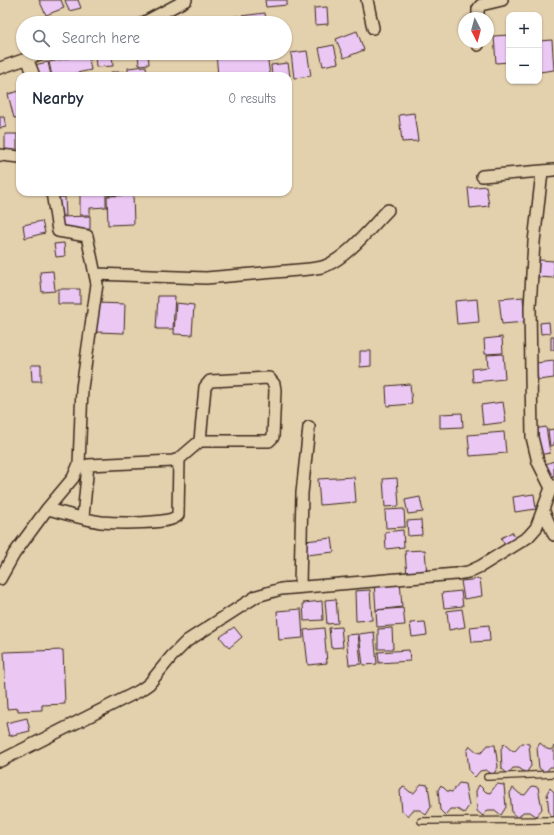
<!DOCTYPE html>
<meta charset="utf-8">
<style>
body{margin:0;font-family:"Comic Neue",sans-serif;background:#f2f2f3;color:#1f2937}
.controls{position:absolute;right:12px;top:12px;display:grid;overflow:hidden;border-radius:8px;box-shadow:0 1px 3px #0004}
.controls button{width:36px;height:36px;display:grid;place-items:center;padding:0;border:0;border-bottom:1px solid #e0e1e3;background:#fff;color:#1f2937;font:20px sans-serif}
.compass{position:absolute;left:458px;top:12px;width:36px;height:36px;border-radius:50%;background:#fff;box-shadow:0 1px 3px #0004;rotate:174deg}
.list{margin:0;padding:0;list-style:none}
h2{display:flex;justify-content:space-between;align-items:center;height:52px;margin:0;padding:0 16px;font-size:17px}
h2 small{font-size:13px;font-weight:400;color:#747a83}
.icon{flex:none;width:22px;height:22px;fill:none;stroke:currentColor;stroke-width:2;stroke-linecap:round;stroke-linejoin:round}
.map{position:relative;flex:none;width:554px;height:835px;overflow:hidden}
.search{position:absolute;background:#fff;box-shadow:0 1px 3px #0004;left:16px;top:16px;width:276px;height:44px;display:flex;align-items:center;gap:10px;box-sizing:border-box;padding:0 14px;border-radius:22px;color:#747a83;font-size:15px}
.panel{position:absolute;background:#fff;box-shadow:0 1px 3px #0004;left:16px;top:72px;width:276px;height:124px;border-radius:12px}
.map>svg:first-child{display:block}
.building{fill:#ebc7f3;stroke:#3b2a1e}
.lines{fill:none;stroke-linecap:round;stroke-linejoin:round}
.lane-casing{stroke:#3b2a1e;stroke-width:8}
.street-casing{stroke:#3b2a1e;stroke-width:14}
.lane{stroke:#e3d0ad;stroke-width:5.5}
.street{stroke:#e3d0ad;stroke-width:11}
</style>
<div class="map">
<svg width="554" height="835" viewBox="0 0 554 835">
<rect width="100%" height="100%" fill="#e3d0ad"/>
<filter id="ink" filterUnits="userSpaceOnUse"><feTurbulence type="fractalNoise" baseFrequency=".025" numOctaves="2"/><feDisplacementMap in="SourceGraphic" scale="8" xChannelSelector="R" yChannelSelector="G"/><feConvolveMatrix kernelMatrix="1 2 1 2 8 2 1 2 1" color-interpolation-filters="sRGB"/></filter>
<g filter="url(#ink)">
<!-- building -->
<path class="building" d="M39 0H61L64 8 46 15Z
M65 0H78L81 8 69 11Z
M265 0H287V5L266 7Z
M327 7 328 24 315 25 314 8Z
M265 13 266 23H241V16Z
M239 16V23H185V20Z
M357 31 364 50 344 58 336 39Z
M508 35 509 62 496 63 494 36Z
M552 40 554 70 539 72V41Z
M334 45 338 63 323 66 319 48Z
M307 51 311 76 294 78 291 53Z
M95 53H112L113 66 96 67Z
M138 53H148L149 64 139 65Z
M216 53H231L232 58 267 54 270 76H218Z
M88 54 91 70 63 76H52L49 62Z
M48 62 51 76H36L34 65Z
M288 63 290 76H272L271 65Z
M146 66 147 76H128V68Z
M111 72H125L126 76H111Z
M20 91V117L14 118 8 94Z
M414 113 418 141 402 142 399 115Z
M0 117H4L6 127 0 128Z
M5 134H17V152L5 153Z
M486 186 489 206 470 208 468 188Z
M80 192H106V207L90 208V215H80Z
M108 192H129V195H108Z
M133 195 134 224 108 225 107 196Z
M57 197H65L66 216H58Z
M90 216V229L61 231V217Z
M42 221 45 233 25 238 23 225Z
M64 243 65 256 56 257 54 244Z
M539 260 554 261V278L538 277Z
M53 271 55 291 42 292 40 272Z
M58 289H80V304H58Z
M158 296H175L173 329H156Z
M523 297 525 322 502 324 499 299Z
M477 299 479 322 457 324 455 301Z
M97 303 125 304 124 333 96 332Z
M176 303 194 305 192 335 174 334Z
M549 322 550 333 541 334 540 323Z
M551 336H554V350H551Z
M502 337 503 353 485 354 484 339Z
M360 351H371V366L360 367Z
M503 354 505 379 473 382 472 369 488 367 487 355Z
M554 361V378L538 380 536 363Z
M31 365H41V381H32Z
M410 384 412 404 387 406 386 386Z
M503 402 506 422 483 425 481 405Z
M462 413 463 427 440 428V414Z
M546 427 550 453 538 455 534 429Z
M554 429V445L550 446 548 430Z
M504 432 506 453 470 456 468 435Z
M554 461V476L549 478 543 465Z
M354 477 356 502 320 505 318 479Z
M397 478 399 506 385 507 383 479Z
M534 494 536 509 515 512 513 497Z
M420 497 423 512 408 514 405 500Z
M404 509 405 527 386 528 385 510Z
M421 520 422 535 408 536 407 521Z
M403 530 404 547 386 549 385 532Z
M512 532 516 539 505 545 501 538Z
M332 538 334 552 306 555 305 541Z
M425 550 427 575 407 576 405 551Z
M480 579 482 596 464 599 461 581Z
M400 580 402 607 376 610 374 582Z
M370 590 372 620 356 621 355 591Z
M461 591 463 606 444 608 442 593Z
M336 599 338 623 327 624 325 600Z
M322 601 323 620 304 621 303 603Z
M403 608 405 625 377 627 376 610Z
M301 609 303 638 279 640 277 611Z
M462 609 465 627 449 630 447 611Z
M425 622 427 635 412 637 410 623Z
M489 625 490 641 472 642 470 627Z
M234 627 242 637 229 648 220 637Z
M341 627 343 647 331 648 329 628Z
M324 628 327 663 308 665 304 630Z
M392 628 393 649H378V629Z
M374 632 377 664 363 665 359 634Z
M358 634 361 664 349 665 346 635Z
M63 650 65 704 42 705V710L18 711V708L7 709 4 652Z
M409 650 410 661 379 663 378 652Z
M27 718 30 731 9 736 6 723Z
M522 743 529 744 531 766 526 773 519 768H513L508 774 502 769 501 749 504 744 511 750 515 751Z
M540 743 547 749 551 750 554 746V767H550L545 773 539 768 537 748Z
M488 745H495L498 767 493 775 486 770 480 771 475 777 469 771 467 751 470 746 477 752 481 753Z
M459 783 465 784 469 806 464 813 457 809H450L445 815 440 810 438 790 441 785 447 791 452 792Z
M421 784 428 785 431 807 426 815 420 810H413L408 816 402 811 400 791 403 786 410 792 414 793Z
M497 784 504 785 506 807 501 815 495 810H488L483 816 477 811 476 791 479 785 486 792 490 793Z
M532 786 538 787 542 809 536 816 530 812H523L518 818 512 813 510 793 513 788 520 794 525 795Z
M550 788 554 792V818L549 813 547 793Z"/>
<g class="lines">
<defs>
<path id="lane" d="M487 777 554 774
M421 821 554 820"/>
<path id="street" d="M367 0 373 28
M478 18V9L481 5 502 0
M143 23 186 0
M478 42V45
M27 58 34 76
M0 68 43 53
M0 155 20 157
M542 172 534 242 530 307 532 437 538 462 551 488
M482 176 554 170
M96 274 206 278 310 269C314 268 320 268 325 266 348 257 371 227 388 210
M47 509C64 513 83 519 101 522 113 523 174 525 178 515L179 459
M544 512 554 535
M83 517 88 465 173 461 179 459 200 441 205 387 210 381 269 378 274 384 275 390 273 437 269 441H200
M0 579 14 554 47 509 73 478 79 464 82 388 97 284 87 236 58 231 52 192
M300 587 302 493 309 427
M0 761 139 691 149 684 171 657 187 641 257 596 281 589 456 574 468 572 481 566 528 537 536 528 551 488 554 486"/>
</defs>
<!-- lane casing -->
<use href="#lane" class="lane-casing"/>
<!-- street casing -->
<use href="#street" class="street-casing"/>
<!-- lane -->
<use href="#lane" class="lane"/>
<!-- street -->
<use href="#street" class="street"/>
</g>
</g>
</svg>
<div class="controls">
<button>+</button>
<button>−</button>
</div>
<svg class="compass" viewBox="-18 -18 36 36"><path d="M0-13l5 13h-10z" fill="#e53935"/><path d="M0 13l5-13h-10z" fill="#747a83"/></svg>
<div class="search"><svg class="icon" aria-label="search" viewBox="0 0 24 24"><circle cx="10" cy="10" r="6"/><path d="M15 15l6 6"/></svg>Search here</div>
<section class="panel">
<h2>Nearby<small>0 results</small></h2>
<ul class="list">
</ul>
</section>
</div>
